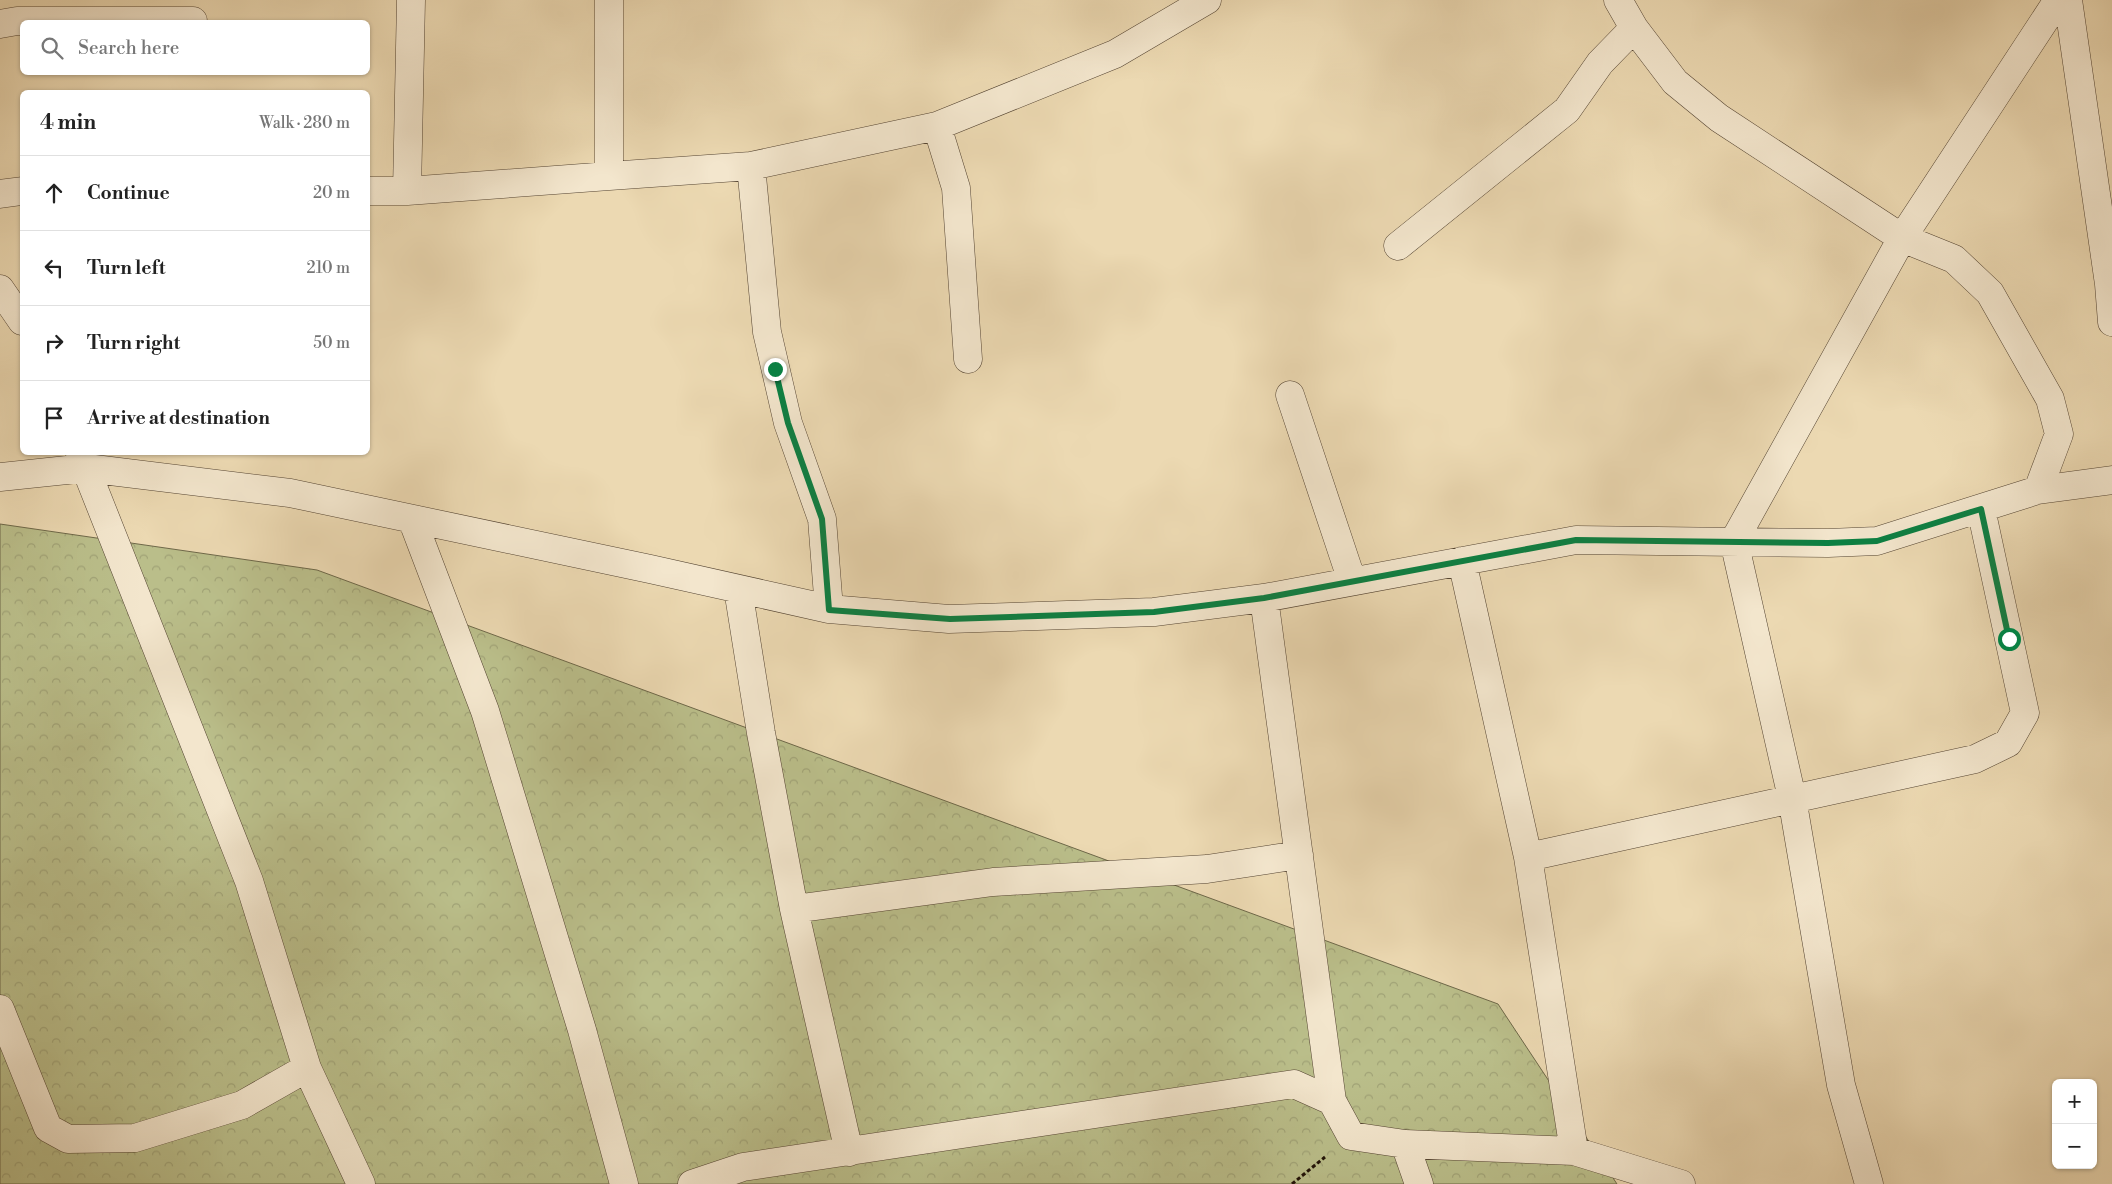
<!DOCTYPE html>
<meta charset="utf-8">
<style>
body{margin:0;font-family:"Libre Bodoni",serif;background:#f2f2f2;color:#222}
.controls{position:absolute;right:15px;bottom:15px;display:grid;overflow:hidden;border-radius:8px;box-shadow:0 1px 4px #0004}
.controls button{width:45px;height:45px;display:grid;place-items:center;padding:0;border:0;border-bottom:1px solid #e0e0e0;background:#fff;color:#222;font:25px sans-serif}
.stop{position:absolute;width:15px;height:15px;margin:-11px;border:4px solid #0b8043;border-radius:50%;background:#fff}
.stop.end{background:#0b8043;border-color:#fff;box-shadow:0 1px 5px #0008}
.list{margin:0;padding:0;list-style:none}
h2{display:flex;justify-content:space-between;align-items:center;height:65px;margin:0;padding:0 20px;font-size:21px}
h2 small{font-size:16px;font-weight:400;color:#767676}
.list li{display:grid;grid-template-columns:32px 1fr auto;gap:15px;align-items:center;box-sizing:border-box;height:75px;padding:0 20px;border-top:1px solid #e0e0e0}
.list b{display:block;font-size:19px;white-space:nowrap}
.list em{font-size:16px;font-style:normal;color:#767676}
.icon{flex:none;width:28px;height:28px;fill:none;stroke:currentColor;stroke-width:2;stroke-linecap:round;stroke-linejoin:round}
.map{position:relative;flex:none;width:2112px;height:1184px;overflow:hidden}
.search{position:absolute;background:#fff;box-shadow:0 1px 4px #0004;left:20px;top:20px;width:350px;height:55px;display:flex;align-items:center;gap:12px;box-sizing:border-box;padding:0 18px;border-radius:8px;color:#767676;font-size:19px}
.panel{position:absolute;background:#fff;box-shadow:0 1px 4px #0004;left:20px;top:90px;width:350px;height:365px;border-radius:8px}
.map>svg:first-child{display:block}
.forest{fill:url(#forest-crowns);stroke:#6e6849}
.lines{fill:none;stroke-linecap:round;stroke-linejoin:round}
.minor-casing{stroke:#544432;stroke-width:29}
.path{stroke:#211308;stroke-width:3;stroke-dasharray:4 2.5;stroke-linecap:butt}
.minor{stroke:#f3e6cd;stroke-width:28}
.route{stroke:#0b8043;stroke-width:6}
</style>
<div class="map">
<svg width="2112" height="1184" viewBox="0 0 2112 1184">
<defs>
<pattern id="forest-crowns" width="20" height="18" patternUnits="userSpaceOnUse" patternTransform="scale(1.25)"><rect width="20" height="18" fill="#babe8a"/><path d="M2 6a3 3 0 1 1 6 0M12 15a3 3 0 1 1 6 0" fill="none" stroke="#a0a276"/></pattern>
</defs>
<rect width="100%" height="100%" fill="#ecd9b2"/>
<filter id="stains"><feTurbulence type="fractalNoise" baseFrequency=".004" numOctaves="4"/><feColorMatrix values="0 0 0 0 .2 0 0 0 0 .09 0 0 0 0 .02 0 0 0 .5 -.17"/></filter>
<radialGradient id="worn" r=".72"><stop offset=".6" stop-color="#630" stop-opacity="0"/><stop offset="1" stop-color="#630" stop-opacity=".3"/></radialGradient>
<!-- forest -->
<path class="forest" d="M0 524 317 570 1498 1004 1617 1184H0Z"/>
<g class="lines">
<defs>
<path id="minor" d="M609 0V176L751 166 937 126 1115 54 1207 0
M1618 0 1634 28 1675 82 1719 118 1902 238 1954 259 1990 293 2050 399 2059 434 2038 490
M2068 0 2109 284 2112 322
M0 24 17 21H193
M937 126 956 188 968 359
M751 166 767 332 788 423 822 519 829 609 949 619 1154 612 1264 598 1576 540 1828 543 1877 541 2038 490 2112 480
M368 191H407L609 176
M407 191 411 0
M0 194 22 191
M1398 246 1567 110 1600 63 1634 28
M0 289 22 321
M1290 395 1352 581
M80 454 249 881 307 1068 361 1184
M0 477 86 468 290 493 650 569 829 609
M412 519 485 711 582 1030 624 1184
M1462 561 1528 857 1574 1151
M738 589 761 733 794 909 849 1152
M1264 598 1332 1101
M1528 857 1975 759 2008 743 2025 713 1981 509
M794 909 993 882 1207 869 1299 855
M0 1009 48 1128 68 1139 135 1138 242 1105 307 1068
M1405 1144 1419 1184
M692 1184 743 1167 1294 1084 1332 1101 1351 1136 1405 1144 1574 1151 1681 1184
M1869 1184 1841 1085 1792 798 1734 541 1902 238 2058 0"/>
</defs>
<!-- minor casing -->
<use href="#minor" class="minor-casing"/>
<!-- path -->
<path class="path" d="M1292 1184 1325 1157"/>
<!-- minor -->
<use href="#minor" class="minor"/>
</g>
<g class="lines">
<!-- route -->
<path class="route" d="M775 369 788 423 822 519 829 610 950 619 1154 612 1264 598 1576 540 1828 543 1877 541 1981 509 2009 639"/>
</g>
<rect width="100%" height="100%" filter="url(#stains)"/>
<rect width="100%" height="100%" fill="url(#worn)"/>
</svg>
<div class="controls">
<button>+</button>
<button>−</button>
</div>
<div class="stop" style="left:2009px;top:639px"></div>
<div class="stop end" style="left:775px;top:369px"></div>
<div class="search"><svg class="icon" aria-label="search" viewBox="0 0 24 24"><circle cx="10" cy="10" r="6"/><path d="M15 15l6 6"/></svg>Search here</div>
<section class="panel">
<h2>4 min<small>Walk · 280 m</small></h2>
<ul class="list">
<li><svg class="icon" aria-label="ahead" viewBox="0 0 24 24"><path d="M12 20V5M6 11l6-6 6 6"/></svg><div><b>Continue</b></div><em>20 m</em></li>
<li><svg class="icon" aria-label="left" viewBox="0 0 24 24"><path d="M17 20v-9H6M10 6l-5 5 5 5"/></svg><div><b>Turn left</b></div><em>210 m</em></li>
<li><svg class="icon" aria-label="right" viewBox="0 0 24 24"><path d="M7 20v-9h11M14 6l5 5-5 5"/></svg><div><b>Turn right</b></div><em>50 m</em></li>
<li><svg class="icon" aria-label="arrive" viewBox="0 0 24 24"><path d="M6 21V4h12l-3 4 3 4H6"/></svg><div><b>Arrive at destination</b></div></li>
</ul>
</section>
</div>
